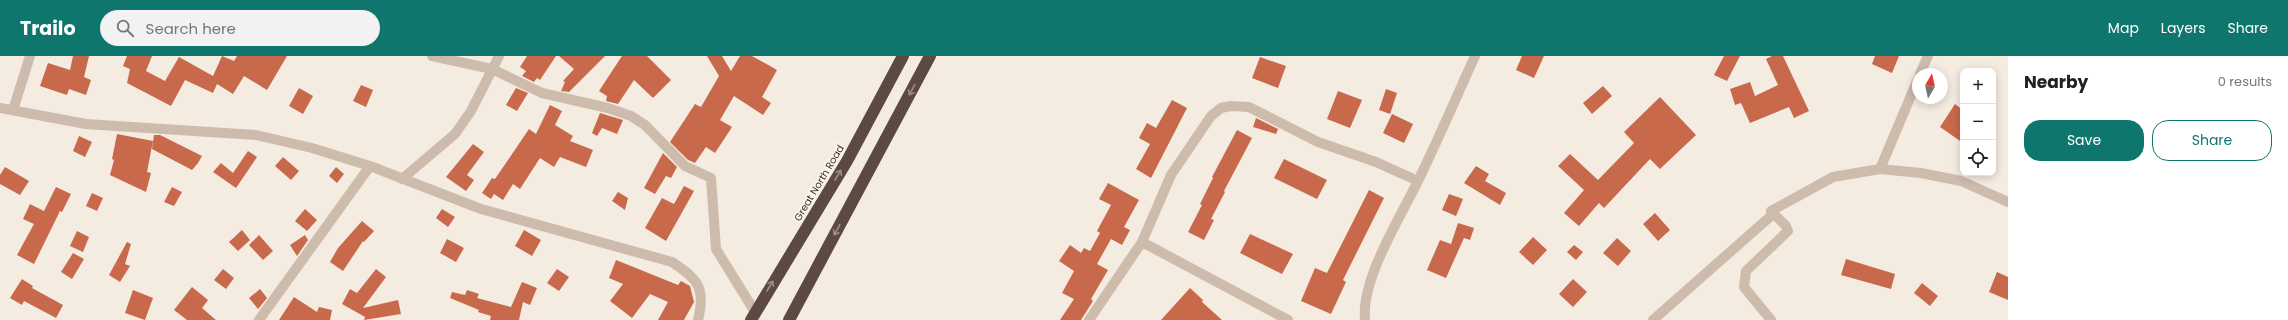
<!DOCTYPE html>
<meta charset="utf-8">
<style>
body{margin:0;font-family:Poppins,sans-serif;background:#f2f2f2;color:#222}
.controls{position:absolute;right:12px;top:12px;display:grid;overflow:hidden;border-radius:8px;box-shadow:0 2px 10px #0003}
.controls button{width:36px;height:36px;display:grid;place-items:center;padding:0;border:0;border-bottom:1px solid #e0e0e0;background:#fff;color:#222;font:20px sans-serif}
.compass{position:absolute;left:1912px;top:12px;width:36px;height:36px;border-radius:50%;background:#fff;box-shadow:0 2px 10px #0003;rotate:9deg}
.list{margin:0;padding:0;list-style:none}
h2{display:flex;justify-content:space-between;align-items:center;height:52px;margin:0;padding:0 16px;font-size:17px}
h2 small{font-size:13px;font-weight:400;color:#767676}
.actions{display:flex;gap:8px;padding:12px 16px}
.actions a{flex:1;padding:9px 0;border:1px solid #0f766e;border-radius:16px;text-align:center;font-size:14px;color:#0f766e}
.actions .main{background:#0f766e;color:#fff}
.icon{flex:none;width:22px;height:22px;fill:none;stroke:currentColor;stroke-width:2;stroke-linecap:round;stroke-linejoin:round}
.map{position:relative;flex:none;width:2008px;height:264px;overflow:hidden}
header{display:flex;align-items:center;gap:24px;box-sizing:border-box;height:56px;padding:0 20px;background:#0f766e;color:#fff}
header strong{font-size:19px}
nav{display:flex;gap:22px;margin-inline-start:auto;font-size:14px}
.search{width:280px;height:36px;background:#f2f2f2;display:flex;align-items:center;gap:10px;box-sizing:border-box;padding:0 14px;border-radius:22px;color:#767676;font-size:15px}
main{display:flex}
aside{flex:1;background:#fff}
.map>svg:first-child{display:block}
.building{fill:#c8694b}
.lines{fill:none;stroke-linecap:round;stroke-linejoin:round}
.street{stroke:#cdbbac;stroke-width:10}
.highway{stroke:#5c4a42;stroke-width:12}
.oneway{stroke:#9c8e87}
.labels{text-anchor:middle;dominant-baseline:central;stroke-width:4;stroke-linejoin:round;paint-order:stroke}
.street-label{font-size:10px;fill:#3b302b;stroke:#fbf5ee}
</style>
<header>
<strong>Trailo</strong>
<div class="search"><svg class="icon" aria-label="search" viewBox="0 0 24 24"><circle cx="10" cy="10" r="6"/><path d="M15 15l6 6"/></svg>Search here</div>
<nav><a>Map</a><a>Layers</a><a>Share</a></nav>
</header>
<main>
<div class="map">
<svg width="2008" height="264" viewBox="0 0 2008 264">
<rect width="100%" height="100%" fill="#f4ebe1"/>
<!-- building -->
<path class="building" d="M73 0H89L84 21 91 24 86 39 69 33 67 39 40 30 48 7 70 14Z
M127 0H152L146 15 165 25 179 1 213 20 222 0 234 5 237 0H287L267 34 244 20 233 38 217 28 213 37 185 24 171 50 127 27 130 13 123 10Z
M527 0H556L540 24 537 22 534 26 522 20 526 15 520 11Z
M559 0H605L569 36 561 35 565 26 563 25 574 13Z
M622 0H647L671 24 653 42 634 24 618 48 606 45 607 40 599 35Z
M707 0H722L731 15 740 0H752L777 14 762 41 771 47 763 59 734 40 720 64 732 71 715 97 706 91 695 107 688 104 670 86 695 48 701 51 719 20Z
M1522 0H1544L1534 22 1516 14Z
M1724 0H1740L1727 25 1714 19Z
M1772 0H1783L1809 55 1794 62 1789 51 1750 67 1741 47 1735 49 1730 33 1750 26 1755 40 1778 29 1766 3Z
M1875 0H1899L1892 17 1872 8Z
M1260 1 1286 10 1278 32 1252 22Z
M361 29 373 34 366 51 353 45Z
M1603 30 1612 40 1592 58 1583 47Z
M299 32 313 40 303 58 289 50Z
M516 32 528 37 517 55 506 49Z
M1386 33 1397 37 1390 58 1379 54Z
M1338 35 1362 44 1350 72 1327 63Z
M1660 41 1696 79 1660 113 1650 103 1604 152 1599 147 1579 170 1564 157 1584 134 1558 110 1570 98 1598 124 1634 87 1624 76Z
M1172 44 1187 52 1151 122 1136 113 1150 88 1139 82 1147 67 1156 72Z
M1955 48 1963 54V87L1940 71Z
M550 49 562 55 555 69 573 80 570 85 593 94 586 111 560 101 554 111 540 102 520 133 513 128 503 144 494 138 491 143 482 137 492 122 495 123 529 73 536 78Z
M600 57 623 64 617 78 602 72 597 80 592 77Z
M1392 58 1413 68 1404 87 1383 77Z
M1256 62 1278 73 1276 78 1253 71Z
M1237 74 1252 82 1224 135 1225 136 1211 163 1214 164 1204 184 1188 176 1202 149 1200 148 1213 122 1212 121Z
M117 78 153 85 147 116 151 117 146 136 110 119 114 104 112 103Z
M154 79H160L202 100 198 107 192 114 152 93Z
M79 80 92 86 85 101 73 95Z
M473 88 484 96 467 119 474 124 466 135 446 121Z
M248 95 257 101 236 132 213 116 221 107 233 117Z
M663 97 677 111 671 122 666 120 655 138 644 132Z
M283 101 299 115 291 124 275 110Z
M1284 103 1327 124 1317 143 1274 122Z
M1476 110 1489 118 1485 125 1506 137 1500 149 1464 127Z
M5 111 29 125 20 139 0 128V119Z
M336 111 344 118 337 127 329 120Z
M1108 127 1139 144 1124 171 1130 174 1122 189 1111 183 1097 208 1108 214 1091 243 1093 245 1081 264H1060L1074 243 1062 237 1074 215 1059 205 1070 189 1081 197 1084 192 1090 195 1100 177 1097 175 1111 149 1099 143Z
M684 130 694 135 666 185 645 172 662 142 674 148Z
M56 131 71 138 62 156 60 155 34 208 17 199 34 168 23 163 30 148 44 155Z
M172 131 182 136 174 150 164 146Z
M1369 134 1384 142 1343 224 1346 226 1331 258 1301 245 1315 212 1327 217Z
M618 136 628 142 625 154 612 145Z
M92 137 103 142 97 155 86 150Z
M1449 138 1463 143 1456 160 1442 154Z
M305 153 317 164 307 175 295 165Z
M442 153 455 161 448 171 436 162Z
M1655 157 1670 174 1658 185 1643 168Z
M362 165 374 175 364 186 363 185 343 215 330 206 338 192Z
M1458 167 1474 172 1470 184 1464 182 1446 222 1427 214 1440 184 1451 188Z
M242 174 250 184 238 195 229 186Z
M524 174 541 184 532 200 515 190Z
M77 175 89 181 83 196 70 190Z
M1250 178 1293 198 1282 218 1240 197Z
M259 179 273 195 263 204 249 189Z
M305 179 308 184 297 200 290 189Z
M1533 181 1547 194 1533 209 1519 196Z
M1617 182 1631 195 1618 210 1603 197Z
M447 183 464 192 456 206 440 197Z
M127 186 131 188 125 208 130 210 120 226 109 219Z
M1574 189 1583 196 1576 204 1567 196Z
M73 197 84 203 72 223 61 216Z
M1846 203 1895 218 1891 233 1841 219Z
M616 204 678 229 681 225 690 230 694 246 684 264H658L668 246 650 238 632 262 610 245 623 228 609 222Z
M223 213 234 222 226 233 214 224Z
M376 213 386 221 363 252 398 244 401 258 364 264 365 261 342 248 350 233 357 237Z
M557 213 569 221 559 235 547 227Z
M1997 216 2008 221V244L1989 236Z
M22 223 33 230 32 232 63 249 56 262 24 245 22 249 10 242Z
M1573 223 1587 236 1573 251 1559 238Z
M522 226 537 232 530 249 523 246 519 264H490L491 260 478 256 479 254 450 242 452 236 465 239 467 234 479 238 477 242 511 251Z
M1922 227 1938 240 1930 250 1914 237Z
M192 231 208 244 202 252 216 264H187L174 254Z
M1190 232 1203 244 1202 246 1222 264H1161Z
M260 233 267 242 258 253 249 242Z
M133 234 153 242 145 264 125 257Z
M294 241 317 256 319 251 332 254 330 264H279Z"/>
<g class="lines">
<!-- street -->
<path class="street" d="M432 0 492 13 542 37 608 52 631 60 645 69 685 110 711 122 716 193 755 256
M1920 18 1928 0
M0 52 86 68 256 79 312 92 370 110 481 153 672 206C698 223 706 232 698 264
M13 54 30 0
M1880 113 1918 23
M402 123 455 78 471 55 499 0
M1142 186 1288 264
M259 264 370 110
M1089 264 1142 186 1171 119 1211 60 1221 52 1231 50 1249 51 1318 86 1376 106 1418 125
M1365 264C1361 223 1400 162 1418 125 1438 84 1456 42 1475 0
M1653 264 1772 159 1771 155 1833 121 1880 113 1921 117 1961 125 2008 146
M1771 264 1744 231 1746 215 1788 175 1786 170 1771 155"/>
<!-- highway -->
<path class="highway" d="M751 264 847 105 903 0
M789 264 930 0"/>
</g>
<!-- one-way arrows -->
<defs><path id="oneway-shaft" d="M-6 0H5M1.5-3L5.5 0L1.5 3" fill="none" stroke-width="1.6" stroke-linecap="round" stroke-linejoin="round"/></defs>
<g class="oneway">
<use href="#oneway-shaft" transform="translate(912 34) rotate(118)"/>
<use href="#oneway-shaft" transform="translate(838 119) rotate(-59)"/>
<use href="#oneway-shaft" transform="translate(837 174) rotate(118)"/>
<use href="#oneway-shaft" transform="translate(770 230) rotate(-59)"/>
</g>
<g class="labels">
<!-- street labels -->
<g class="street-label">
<text transform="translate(819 127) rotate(-59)">Great North Road</text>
</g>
</g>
</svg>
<div class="controls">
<button>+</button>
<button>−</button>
<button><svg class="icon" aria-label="locate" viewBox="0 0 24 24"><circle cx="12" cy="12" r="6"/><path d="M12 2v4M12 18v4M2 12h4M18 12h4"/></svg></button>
</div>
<svg class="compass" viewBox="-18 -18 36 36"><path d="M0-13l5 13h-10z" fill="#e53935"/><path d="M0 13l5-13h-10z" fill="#767676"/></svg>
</div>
<aside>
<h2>Nearby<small>0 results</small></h2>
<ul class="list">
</ul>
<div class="actions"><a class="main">Save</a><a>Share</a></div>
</aside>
</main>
